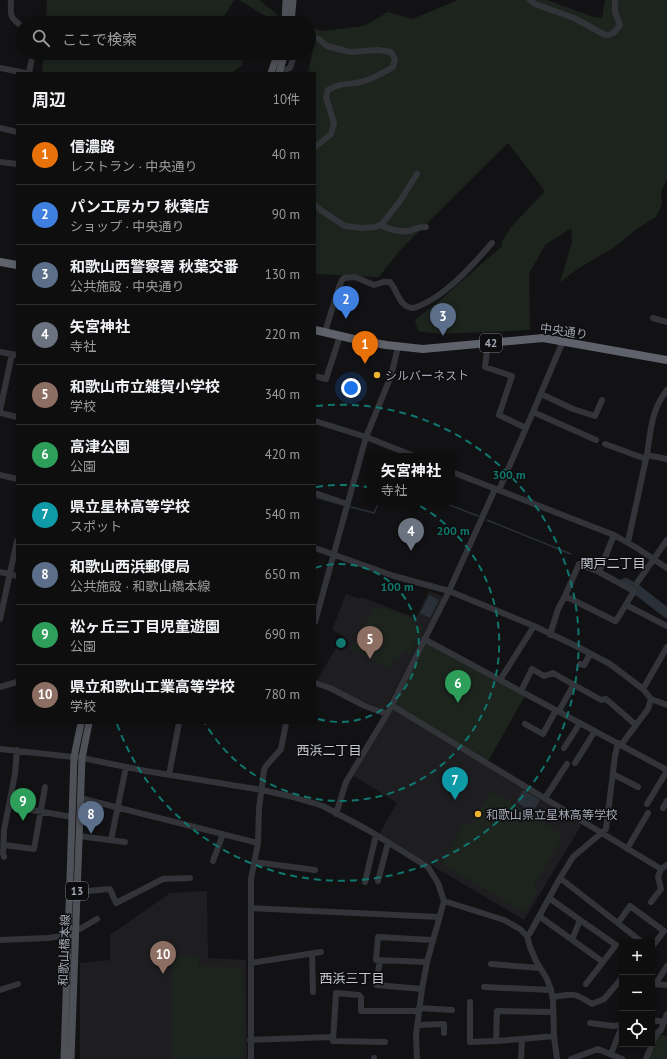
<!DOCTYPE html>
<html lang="ja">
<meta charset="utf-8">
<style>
body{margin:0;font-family:"PT Sans","Noto Sans JP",sans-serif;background:#1c1c1d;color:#f1f3f6}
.controls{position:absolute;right:12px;bottom:12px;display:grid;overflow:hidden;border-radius:0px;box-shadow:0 2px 6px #0003}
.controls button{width:36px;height:36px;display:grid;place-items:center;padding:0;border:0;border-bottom:1px solid #2e2e2f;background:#0e0e0f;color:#f1f3f6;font:20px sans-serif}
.you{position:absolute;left:351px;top:388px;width:14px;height:14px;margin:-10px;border:3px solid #fff;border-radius:50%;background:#1a73e8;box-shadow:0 0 0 6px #1a73e833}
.badge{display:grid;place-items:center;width:26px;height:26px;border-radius:50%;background:#efb42f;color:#fff;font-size:13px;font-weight:700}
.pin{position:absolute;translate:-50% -33px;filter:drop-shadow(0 1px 2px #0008)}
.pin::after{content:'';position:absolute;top:21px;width:14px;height:12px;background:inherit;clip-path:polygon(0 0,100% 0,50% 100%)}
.popup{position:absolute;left:367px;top:453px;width:88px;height:52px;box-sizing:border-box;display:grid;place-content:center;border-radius:0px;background:#0e0e0f;filter:drop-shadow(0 1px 3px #0005);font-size:13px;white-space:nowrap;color:#9b9c9e}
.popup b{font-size:15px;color:#f1f3f6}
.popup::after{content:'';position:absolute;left:50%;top:100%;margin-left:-8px;border:8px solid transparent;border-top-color:#0e0e0f}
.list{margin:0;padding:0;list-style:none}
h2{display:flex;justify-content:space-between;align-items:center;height:52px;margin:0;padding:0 16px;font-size:17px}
h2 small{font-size:13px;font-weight:400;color:#9b9c9e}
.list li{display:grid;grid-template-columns:26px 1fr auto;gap:12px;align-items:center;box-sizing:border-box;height:60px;padding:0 16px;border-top:1px solid #2e2e2f}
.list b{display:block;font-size:15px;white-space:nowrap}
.list p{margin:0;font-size:13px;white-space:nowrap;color:#9b9c9e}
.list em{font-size:13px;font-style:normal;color:#9b9c9e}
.icon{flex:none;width:22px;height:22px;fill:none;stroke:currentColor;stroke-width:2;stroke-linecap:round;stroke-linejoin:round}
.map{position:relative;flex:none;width:667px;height:1059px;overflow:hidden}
.search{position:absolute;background:#0e0e0f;box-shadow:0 2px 6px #0003;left:16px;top:16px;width:300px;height:44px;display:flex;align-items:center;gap:10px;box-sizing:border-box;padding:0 14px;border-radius:22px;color:#9b9c9e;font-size:15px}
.panel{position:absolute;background:#0e0e0f;box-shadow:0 2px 6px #0003;left:16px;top:72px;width:300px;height:652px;border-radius:0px}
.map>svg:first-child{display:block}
.built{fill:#1e1e21}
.green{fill:#1d241e}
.water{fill:#293037}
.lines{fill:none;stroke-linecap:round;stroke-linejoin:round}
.stream{stroke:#293037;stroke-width:1.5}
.river{stroke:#293037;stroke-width:10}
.minor{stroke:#333439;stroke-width:6}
.major{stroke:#4f5158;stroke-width:7}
.highway{stroke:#5f626a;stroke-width:8}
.ring{fill:none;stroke:#0f766e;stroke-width:2;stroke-dasharray:7 5}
.poi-dot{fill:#efb42f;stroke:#0d0d0f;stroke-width:1.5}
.labels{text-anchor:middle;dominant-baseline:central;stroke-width:3;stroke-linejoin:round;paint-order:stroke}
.shield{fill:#0d0d0f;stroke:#777a82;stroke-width:1}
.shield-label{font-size:11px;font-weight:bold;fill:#a4a8b4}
.street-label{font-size:12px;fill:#a4a8b4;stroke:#0d0d0f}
.poi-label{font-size:12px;fill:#a4a8b4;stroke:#0d0d0f;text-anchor:start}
.neighbourhood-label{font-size:13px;fill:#c5c7d0;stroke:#0d0d0f}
.centre{fill:#0f766e;stroke:#0d0d0f;stroke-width:2}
.ring-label{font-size:12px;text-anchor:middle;font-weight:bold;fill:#0f766e;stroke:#0d0d0f;stroke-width:3;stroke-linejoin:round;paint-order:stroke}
</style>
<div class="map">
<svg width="667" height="1059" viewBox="0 0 667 1059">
<rect width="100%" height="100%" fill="#121214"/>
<!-- built -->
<path class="built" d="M429 591 443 596 385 710 316 682 343 636 332 630 346 594 360 599 361 597 416 618Z
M393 709 582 824 524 920 379 834 397 803 352 775 389 711Z
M207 891 208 958 246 960 247 1059H80V963L110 960V935L170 893Z"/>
<!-- green -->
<path class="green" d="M47 0H234L220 23H46Z
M239 0H259L277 14 274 21Z
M458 0H547L593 17 602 18 605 0H667V178L661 192 662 204 656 217 638 228 613 248 579 268 560 282 572 242 571 228 545 245 529 274 530 330 440 334 418 331 415 321 418 317 438 302 502 246V241L512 226 545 191 508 143 401 249 379 277 315 274V73H308L313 48 309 38V27L322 31 364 26 388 12 412 19Z
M44 53H244L242 65 232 73H42Z
M374 607 381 610 383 607 415 619 414 624 423 628 410 654 405 650 399 658 396 657 389 668 351 648Z
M428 644 525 696 488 761 395 705V702L425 645Z
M492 791 556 830 560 835 559 844 534 884 537 892 524 912 442 864 464 824H470Z
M180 956 198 957V966L242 967 243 1059H172V967Z
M659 1034 667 1036V1059H649Z"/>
<!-- water -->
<path class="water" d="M429 595 439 600 430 618 420 613Z
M523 790 540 800 532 812 516 802Z"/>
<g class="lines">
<!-- stream -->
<path class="stream" d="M315 497 336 503
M442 502 478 516
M351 507 374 513 379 502
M487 520 571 554"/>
<!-- river -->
<path class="river" d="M625 583 636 589 667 613"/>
<!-- minor -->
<path class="minor" d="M11 0C10 16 10 18 23 27
M530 0 535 4 574 18 605 35C612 36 616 31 620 25L615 12V0
M309 35 319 39 327 46 350 52 378 50 391 52 395 59 393 67C383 73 373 79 361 82 346 85 342 82 328 90L326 97 334 123 331 134 315 147
M0 68 26 73
M281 68 285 70 290 68 295 53
M29 73 33 53
M0 128 17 132
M0 162 17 164
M315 205 322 211 345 226 362 228 375 227 382 224 400 201 417 174
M379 225C388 228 398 233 408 231 415 230 418 226 426 227
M653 318 667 322
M325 332 339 287 342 280 344 278 355 277 374 285 383 282H390C398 291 399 308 414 308 444 298 472 266 492 243
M486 343 487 351 485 367 512 376 499 415 526 428
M0 352 17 355
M315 376 326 379 340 336
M541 394 573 409 595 416 602 400
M0 410 12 354
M533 412 596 440
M0 413 17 417
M315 421 366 437 414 456
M605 444 646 459
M647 455 667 459
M452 472 614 535 637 548 667 568
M0 475 17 479
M499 490 533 412 563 341
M315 493 347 504
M628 542C634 513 641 483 647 454 651 430 651 410 667 390
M315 548 394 576 449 591 534 626 576 646 610 664 643 689 651 699 648 709 621 745
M579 564 599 572 634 591 616 621H615L565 596Z
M0 572 17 576
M599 572 614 535
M637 583 667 540
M626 605 667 626
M0 619 17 541
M315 622 366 437 391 376 398 347
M550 635 558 609 565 596
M424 639 667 770
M580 664 584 665 590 654
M500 680 534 626
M315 683 330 688 365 706 387 714
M0 687 17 682
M643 689 667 647
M521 691 532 669 544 676 553 673 601 700 606 699 636 725
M651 699 667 705
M391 705 661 869 667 865
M559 711 574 684
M525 724 543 734 556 710
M564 748 580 723
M0 749 82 758 146 771 262 790 293 797 323 806 368 830 428 867 438 883 444 901 427 962 422 989 416 1035 417 1059
M575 763 595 731
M613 774 638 787
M169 775 179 723
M80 798 258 843
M545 798 567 764
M647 804 667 771
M9 806 72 817
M663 808 667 801
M336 814 346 782 387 714 449 591 495 489
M79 836 125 842
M111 840 126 767
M4 845 34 849 45 787
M627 849 648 813
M4 857 3 854 4 830 15 774 17 750
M213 861 223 834
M254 862 315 870
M560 878 642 942
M378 881 388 843
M365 882 376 835
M77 892 110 889 116 903 163 879 190 878
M549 898 580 920 572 940
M444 901 504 920 520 929 527 936 530 947 536 961 547 979 551 990 553 1000 554 1036 557 1059
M651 902 661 889 658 877 661 869
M251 908 439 917
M539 916 603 962
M580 920 616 945 586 984
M618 923 630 906 664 931 652 947
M75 929H80L97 919
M527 936 530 933 560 878 573 857 606 829 615 756 618 743
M0 940 48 938 68 935H76
M312 954 313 992
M380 960 376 985 422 989
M427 962 376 960 378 937 432 940
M251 963 321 952
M491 964 540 968
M652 984 667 985
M657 984 658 980 667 966
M484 987 551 990
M0 990 18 984
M553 997C574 994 573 992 592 1004L604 999 622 978
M470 1002V1042L496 1041
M419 1008 452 1010
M652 1020 664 1022
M590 1023 613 1026 622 1025
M417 1025 444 1024V1033
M522 1039 496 1041 497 1011 553 1012
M250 1040 333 1037
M385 1042 333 1041 336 993 359 995 361 997V1011H419
M652 1044 657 1033 661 1030 667 1014
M611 1054 622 1026
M251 1059V879L258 843 259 809 264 770 266 766 281 749 286 723
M374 1059V1058
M521 1059 522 1039 554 1036
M571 1059 598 1049 622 1059
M646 1059 652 1044"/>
<!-- major -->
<path class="major" d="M285 23 286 0
M291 23 293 0
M271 73 278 53
M279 73 285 53
M64 1059 74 757 81 723
M71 1059 82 758 89 723"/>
<!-- highway -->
<path class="highway" d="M0 262 17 265
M315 330 358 340 386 345 423 349 543 338 667 360"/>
</g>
<!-- distance rings -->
<g class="ring">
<path d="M315 568A79 79 0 1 1 315 718"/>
<path d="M316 487A158 158 0 1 1 205 723"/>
<path d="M316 406A238 238 0 1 1 117 724"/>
</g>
<!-- markers -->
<g class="poi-dot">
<circle cx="377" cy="375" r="4"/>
<circle cx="478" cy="814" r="4"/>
</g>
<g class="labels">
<!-- shield labels -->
<g class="shield">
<rect x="480" y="334" width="22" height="18" rx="3"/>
<rect x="66" y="882" width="22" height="18" rx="3"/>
</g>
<g class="shield-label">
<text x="491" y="343">42</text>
<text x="77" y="891">13</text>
</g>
<!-- street labels -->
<g class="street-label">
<text transform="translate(564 331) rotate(8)">中央通り</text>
<text transform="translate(64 950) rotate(-88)">和歌山橋本線</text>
</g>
<!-- poi labels -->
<g class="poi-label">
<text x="385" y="375">シルバーネスト</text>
<text x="486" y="814">和歌山県立星林高等学校</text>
</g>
<!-- neighbourhood labels -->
<g class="neighbourhood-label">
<text x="613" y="563">関戸二丁目</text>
<text x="329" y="750">西浜二丁目</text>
<text x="352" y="978">西浜三丁目</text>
</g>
</g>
<circle cx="341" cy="643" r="6" class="centre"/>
<g class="ring-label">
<text x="509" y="479">300 m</text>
<text x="453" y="535">200 m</text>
<text x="397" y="591">100 m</text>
</g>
</svg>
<div class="controls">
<button>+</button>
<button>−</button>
<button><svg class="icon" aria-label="locate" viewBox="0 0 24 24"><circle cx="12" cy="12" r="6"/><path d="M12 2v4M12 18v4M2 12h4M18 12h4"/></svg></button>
</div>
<div class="you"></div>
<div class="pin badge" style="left:365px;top:364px;background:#e8710a">1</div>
<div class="pin badge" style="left:346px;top:319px;background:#3f7fe0">2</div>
<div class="pin badge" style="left:443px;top:336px;background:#5c6f8a">3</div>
<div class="pin badge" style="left:411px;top:551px;background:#6b7280">4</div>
<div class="popup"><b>矢宮神社</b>寺社</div>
<div class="pin badge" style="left:370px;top:659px;background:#8d6e63">5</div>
<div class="pin badge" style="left:458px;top:703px;background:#2e9e5b">6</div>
<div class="pin badge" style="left:455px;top:800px;background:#0f9aa8">7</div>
<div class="pin badge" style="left:91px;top:834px;background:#5c6f8a">8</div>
<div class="pin badge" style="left:23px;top:821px;background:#2e9e5b">9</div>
<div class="pin badge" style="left:163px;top:974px;background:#8d6e63">10</div>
<div class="search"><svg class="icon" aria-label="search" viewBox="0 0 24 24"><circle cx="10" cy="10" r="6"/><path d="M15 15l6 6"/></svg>ここで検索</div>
<section class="panel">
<h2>周辺<small>10件</small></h2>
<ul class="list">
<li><span class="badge" style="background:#e8710a">1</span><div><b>信濃路</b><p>レストラン · 中央通り</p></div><em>40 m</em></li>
<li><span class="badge" style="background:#3f7fe0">2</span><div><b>パン工房カワ 秋葉店</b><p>ショップ · 中央通り</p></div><em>90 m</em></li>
<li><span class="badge" style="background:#5c6f8a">3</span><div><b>和歌山西警察署 秋葉交番</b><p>公共施設 · 中央通り</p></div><em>130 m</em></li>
<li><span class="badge" style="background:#6b7280">4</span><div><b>矢宮神社</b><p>寺社</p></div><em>220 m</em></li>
<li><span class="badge" style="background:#8d6e63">5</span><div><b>和歌山市立雑賀小学校</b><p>学校</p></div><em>340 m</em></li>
<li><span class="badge" style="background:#2e9e5b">6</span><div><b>高津公園</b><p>公園</p></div><em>420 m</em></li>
<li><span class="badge" style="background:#0f9aa8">7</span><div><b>県立星林高等学校</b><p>スポット</p></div><em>540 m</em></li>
<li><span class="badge" style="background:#5c6f8a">8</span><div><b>和歌山西浜郵便局</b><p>公共施設 · 和歌山橋本線</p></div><em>650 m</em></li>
<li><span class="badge" style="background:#2e9e5b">9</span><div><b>松ヶ丘三丁目児童遊園</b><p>公園</p></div><em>690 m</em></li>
<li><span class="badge" style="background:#8d6e63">10</span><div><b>県立和歌山工業高等学校</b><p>学校</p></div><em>780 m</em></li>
</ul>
</section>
</div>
